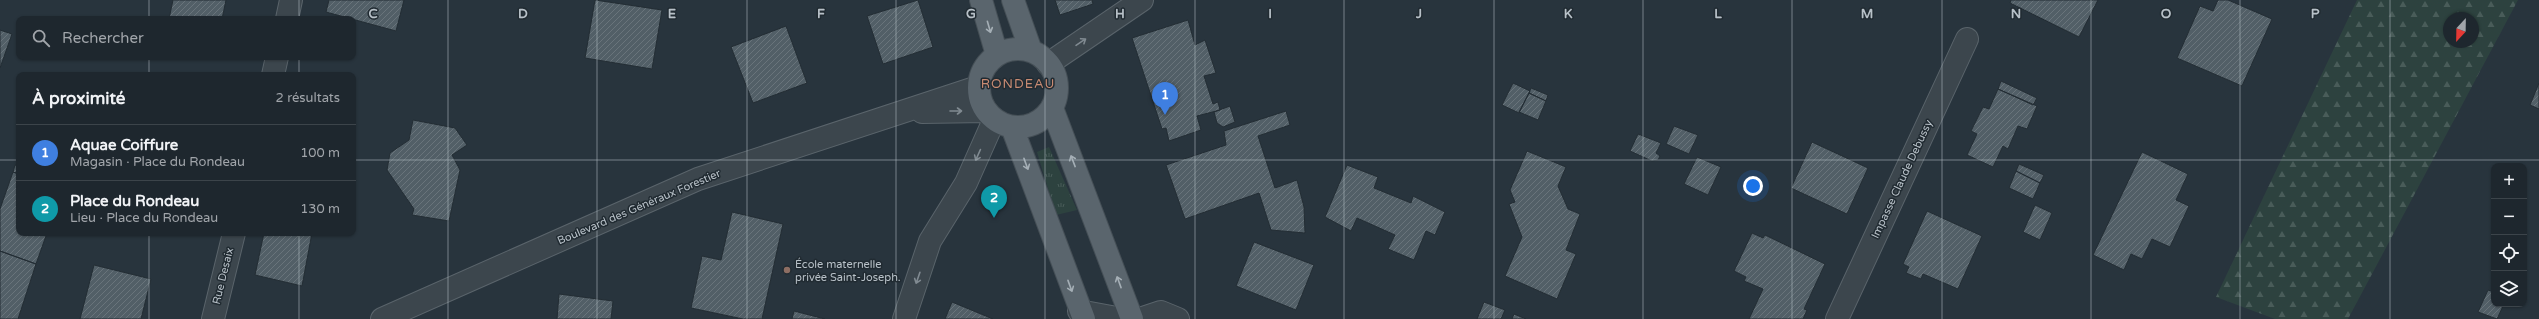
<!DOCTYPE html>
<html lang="fr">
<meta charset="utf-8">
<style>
body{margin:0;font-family:"Varela Round",sans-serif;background:#262f36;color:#f1f3f6}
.controls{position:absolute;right:12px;bottom:12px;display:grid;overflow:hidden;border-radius:8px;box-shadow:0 1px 3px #0004}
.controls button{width:36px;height:36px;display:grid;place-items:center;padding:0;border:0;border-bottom:1px solid #3c444a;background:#1e272e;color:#f1f3f6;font:20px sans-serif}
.compass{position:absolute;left:2443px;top:12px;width:36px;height:36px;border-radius:50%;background:#1e272e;box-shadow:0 1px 3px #0004;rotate:202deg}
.you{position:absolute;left:1753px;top:186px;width:14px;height:14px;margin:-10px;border:3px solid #fff;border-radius:50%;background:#1a73e8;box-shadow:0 0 0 6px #1a73e833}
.badge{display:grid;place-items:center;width:26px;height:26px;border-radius:50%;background:#9ac5eb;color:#fff;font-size:13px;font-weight:700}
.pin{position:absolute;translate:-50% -33px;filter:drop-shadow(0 1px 2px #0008)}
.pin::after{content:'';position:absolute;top:21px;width:14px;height:12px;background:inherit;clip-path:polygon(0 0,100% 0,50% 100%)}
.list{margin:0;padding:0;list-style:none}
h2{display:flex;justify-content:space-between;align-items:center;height:52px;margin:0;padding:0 16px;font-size:17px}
h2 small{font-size:13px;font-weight:400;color:#a1a5aa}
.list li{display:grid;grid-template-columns:26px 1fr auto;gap:12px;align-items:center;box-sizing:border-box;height:56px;padding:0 16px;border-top:1px solid #3c444a}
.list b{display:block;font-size:15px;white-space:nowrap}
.list p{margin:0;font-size:13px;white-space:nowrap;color:#a1a5aa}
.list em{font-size:13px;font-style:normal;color:#a1a5aa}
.icon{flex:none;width:22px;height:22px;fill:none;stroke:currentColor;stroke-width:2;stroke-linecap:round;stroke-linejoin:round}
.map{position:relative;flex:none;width:2539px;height:319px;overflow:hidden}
.search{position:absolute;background:#1e272e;box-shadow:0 1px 3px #0004;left:16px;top:16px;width:340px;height:44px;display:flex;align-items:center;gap:10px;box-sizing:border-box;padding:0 14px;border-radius:8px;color:#a1a5aa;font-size:15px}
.panel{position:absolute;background:#1e272e;box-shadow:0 1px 3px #0004;left:16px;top:72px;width:340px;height:164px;border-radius:8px}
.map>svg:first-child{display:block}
.grass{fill:url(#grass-tufts)}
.forest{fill:url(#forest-firs);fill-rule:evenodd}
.building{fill:url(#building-hatch);stroke:#232d34}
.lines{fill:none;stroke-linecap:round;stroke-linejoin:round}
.minor-casing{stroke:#5a646b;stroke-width:24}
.major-casing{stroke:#454f56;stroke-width:24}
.minor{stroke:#3c464d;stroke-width:22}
.major{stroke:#5a656d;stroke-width:22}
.oneway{stroke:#a5afb6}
.oneway2{stroke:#808a91}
.grid{fill:none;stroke:#b8c1c8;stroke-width:1;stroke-opacity:0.55}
.education-dot{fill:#8d6e63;stroke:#212b32;stroke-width:1.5}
.labels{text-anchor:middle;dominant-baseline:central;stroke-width:3;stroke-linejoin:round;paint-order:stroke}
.street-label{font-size:11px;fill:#b8c1c8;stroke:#212b32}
.poi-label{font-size:11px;fill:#b8c1c8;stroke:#212b32;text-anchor:start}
.quarter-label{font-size:13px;letter-spacing:1px;fill:#c88b73;stroke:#212b32}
.grid-label{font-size:13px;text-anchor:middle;font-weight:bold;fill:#b8c1c8;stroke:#212b32;stroke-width:3;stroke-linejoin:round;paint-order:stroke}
</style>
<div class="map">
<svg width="2539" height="319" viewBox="0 0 2539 319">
<defs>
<pattern id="grass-tufts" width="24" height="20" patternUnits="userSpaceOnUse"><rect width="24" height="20" fill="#2d423f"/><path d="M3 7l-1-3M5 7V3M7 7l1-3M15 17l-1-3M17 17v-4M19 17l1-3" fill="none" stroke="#495c59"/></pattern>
<pattern id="forest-firs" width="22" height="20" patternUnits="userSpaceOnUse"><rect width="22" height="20" fill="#2d423f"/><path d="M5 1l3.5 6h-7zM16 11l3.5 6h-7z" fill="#495c59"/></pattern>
<pattern id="building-hatch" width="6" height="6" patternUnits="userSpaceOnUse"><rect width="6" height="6" fill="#525f67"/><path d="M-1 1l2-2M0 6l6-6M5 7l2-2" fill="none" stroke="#69747b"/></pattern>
</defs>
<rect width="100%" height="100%" fill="#28343d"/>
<!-- grass -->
<path class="grass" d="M1049 147 1077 210 1056 215 1037 152Z"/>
<!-- forest -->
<path class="forest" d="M2357 0H2518L2348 319H2275L2216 297ZM2449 18H2473V42H2449Z"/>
<!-- building -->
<path class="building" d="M173 0H226L222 19H169Z
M329 0H404L396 31 326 12Z
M595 0 662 10 652 69 585 58Z
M918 0 933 47 883 64 867 16Z
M1055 0H1092L1093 4 1060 15Z
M2011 0H2098L2079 37 2010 3Z
M2218 0H2228L2272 19 2242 86 2177 58 2200 6 2213 11Z
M1188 20 1195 45 1205 40 1216 73 1204 76 1213 104 1218 102 1220 110 1197 116 1201 130 1169 141 1166 128 1162 129 1132 38Z
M786 26 807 83 753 103 731 47Z
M0 30 12 34 0 68Z
M2001 81 2037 98 2033 105 1998 89Z
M1513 83 1530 91 1519 113 1502 105Z
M2539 83V109L2530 105Z
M1531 88 1548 95 1546 101 1529 93Z
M1998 89 2037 106 2027 129 2018 126 2008 149 2003 146 1993 167 1967 155 1977 134 1971 131 1983 107 1989 109Z
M1529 93 1546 101 1538 120 1519 112Z
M1230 106 1235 122 1223 127 1217 123 1214 112Z
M1286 111 1290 125 1258 136 1275 188 1297 180 1304 207 1305 233 1271 230 1259 193 1185 219 1166 165 1226 145 1224 131Z
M413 120 455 128 467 145 452 155 460 170 449 221 412 215 414 209 387 170 390 153 409 140Z
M1674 126 1698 135 1689 154 1666 144Z
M1638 134 1661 143 1656 153 1660 156 1658 160 1652 161 1630 151Z
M1812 142 1868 168 1847 214 1791 188Z
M1527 151 1566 167 1558 186 1568 209 1580 214 1566 250 1576 254 1557 299 1505 276 1522 237 1509 204 1515 202 1510 190Z
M2142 152 2188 174 2176 200 2189 206 2170 247 2152 239 2142 259 2131 254 2124 270 2093 255Z
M1697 157 1721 167 1708 195 1684 184Z
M2019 164 2044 175 2040 183 2016 171Z
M15 165 19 166V174L13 172Z
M1347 165 1378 177 1374 188 1411 203 1413 196 1445 212 1435 235 1426 231 1414 260 1388 249 1395 235 1357 218 1351 231 1325 217Z
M2016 171 2040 183 2033 199 2009 188Z
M13 172 19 174V233H47L36 264 0 251V209Z
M2035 205 2052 213 2040 240 2023 232Z
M1927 211 1982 236 1958 289 1923 274 1921 279 1906 273 1909 267 1903 264Z
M732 212 783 224 762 319H743L691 308 702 256 721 260Z
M264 233H312L302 286 255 275Z
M1752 233 1763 238 1765 235 1825 264 1804 309 1807 310 1803 319H1749L1763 289 1744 281 1746 277 1734 271Z
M1254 242 1314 265 1296 310 1236 286Z
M0 251 36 264 18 319H0Z
M94 265 151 279 141 319H80Z
M2488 290 2494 292V304H2504L2497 319 2478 312Z
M559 294 613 301 611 319H557Z
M952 302 993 319H945Z
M1484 302 1505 310 1501 319H1477Z
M794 311 825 319H792Z
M1514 314 1526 319H1512Z"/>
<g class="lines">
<defs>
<path id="minor" d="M287 19 291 0
M1048 64 1142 0
M273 75 277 57
M922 112 986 111
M1079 311 1122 319
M213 319 234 233
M382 319 698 179 978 87
M904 319 930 241 966 183 994 120
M1140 319 1161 312 1178 319
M1837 319 1967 39"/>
<path id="major" d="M981 0 997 55
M1013 0 1031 51
M979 88a39 39 0 1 1 78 0a39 39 0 1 1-78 0Z
M1052 108 1132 319
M1012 127 1084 319"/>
</defs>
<!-- minor casing -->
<use href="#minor" class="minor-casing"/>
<!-- major casing -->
<use href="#major" class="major-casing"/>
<!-- minor -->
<use href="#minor" class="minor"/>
<!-- major -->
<use href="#major" class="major"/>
</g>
<!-- one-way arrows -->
<defs><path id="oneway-shaft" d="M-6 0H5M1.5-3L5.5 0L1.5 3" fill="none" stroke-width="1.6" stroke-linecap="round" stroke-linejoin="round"/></defs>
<g class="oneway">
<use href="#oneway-shaft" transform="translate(989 27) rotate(74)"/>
<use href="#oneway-shaft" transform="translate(1073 161) rotate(-111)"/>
<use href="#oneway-shaft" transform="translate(1026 164) rotate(70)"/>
<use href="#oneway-shaft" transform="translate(1119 282) rotate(-110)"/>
<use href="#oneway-shaft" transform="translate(1070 286) rotate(70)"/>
</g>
<g class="oneway2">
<use href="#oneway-shaft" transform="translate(1081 42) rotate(-34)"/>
<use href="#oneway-shaft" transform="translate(956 111)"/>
<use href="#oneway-shaft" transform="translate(978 155) rotate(114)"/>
<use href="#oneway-shaft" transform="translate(918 278) rotate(109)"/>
</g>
<!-- grid -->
<path class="grid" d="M149 0V19M299 0V19M448 0V319M597 0V319M747 0V319M896 0V319M1045 0V319M1195 0V319M1344 0V319M1494 0V319M1643 0V319M1792 0V319M1942 0V319M2091 0V319M2240 0V319M2390 0V319M149 57V75M299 57V75M0 160H19M353 160H2539M149 233V319M299 233V319"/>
<!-- markers -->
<circle class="education-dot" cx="787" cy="270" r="4"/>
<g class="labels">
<!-- street labels -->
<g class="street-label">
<text transform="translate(1902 179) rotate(-65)">Impasse Claude Debussy</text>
<text transform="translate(639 207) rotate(-23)">Boulevard des Généraux Forestier</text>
<text transform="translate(223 276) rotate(-76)">Rue Desaix</text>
</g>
<!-- poi labels -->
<g class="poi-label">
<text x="795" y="264">École maternelle<tspan x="795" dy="13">privée Saint-Joseph.</tspan></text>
</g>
<!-- quarter labels -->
<g class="quarter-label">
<text x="1018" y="84">RONDEAU</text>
</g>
</g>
<g class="grid-label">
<text x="373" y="18">C</text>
<text x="523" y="18">D</text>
<text x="672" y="18">E</text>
<text x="821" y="18">F</text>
<text x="971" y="18">G</text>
<text x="1120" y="18">H</text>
<text x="1270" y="18">I</text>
<text x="1419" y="18">J</text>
<text x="1568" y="18">K</text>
<text x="1718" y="18">L</text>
<text x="1867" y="18">M</text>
<text x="2016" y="18">N</text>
<text x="2166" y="18">O</text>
<text x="2315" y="18">P</text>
</g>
</svg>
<div class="controls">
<button>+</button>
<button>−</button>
<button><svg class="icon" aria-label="locate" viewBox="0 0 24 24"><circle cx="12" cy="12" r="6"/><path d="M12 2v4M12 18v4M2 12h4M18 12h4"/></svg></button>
<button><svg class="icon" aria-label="layers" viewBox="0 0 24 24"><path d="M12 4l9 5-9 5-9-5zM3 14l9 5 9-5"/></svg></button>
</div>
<svg class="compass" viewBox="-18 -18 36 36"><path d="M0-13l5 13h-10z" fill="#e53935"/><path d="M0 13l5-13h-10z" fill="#a1a5aa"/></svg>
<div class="you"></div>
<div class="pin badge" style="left:1165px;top:115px;background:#3f7fe0">1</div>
<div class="pin badge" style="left:994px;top:218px;background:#0f9aa8">2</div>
<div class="search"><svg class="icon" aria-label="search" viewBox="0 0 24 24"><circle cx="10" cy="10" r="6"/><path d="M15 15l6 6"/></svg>Rechercher</div>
<section class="panel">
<h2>À proximité<small>2 résultats</small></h2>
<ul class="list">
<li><span class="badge" style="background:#3f7fe0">1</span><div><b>Aquae Coiffure</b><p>Magasin · Place du Rondeau</p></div><em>100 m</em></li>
<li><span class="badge" style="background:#0f9aa8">2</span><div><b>Place du Rondeau</b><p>Lieu · Place du Rondeau</p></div><em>130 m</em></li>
</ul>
</section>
</div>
